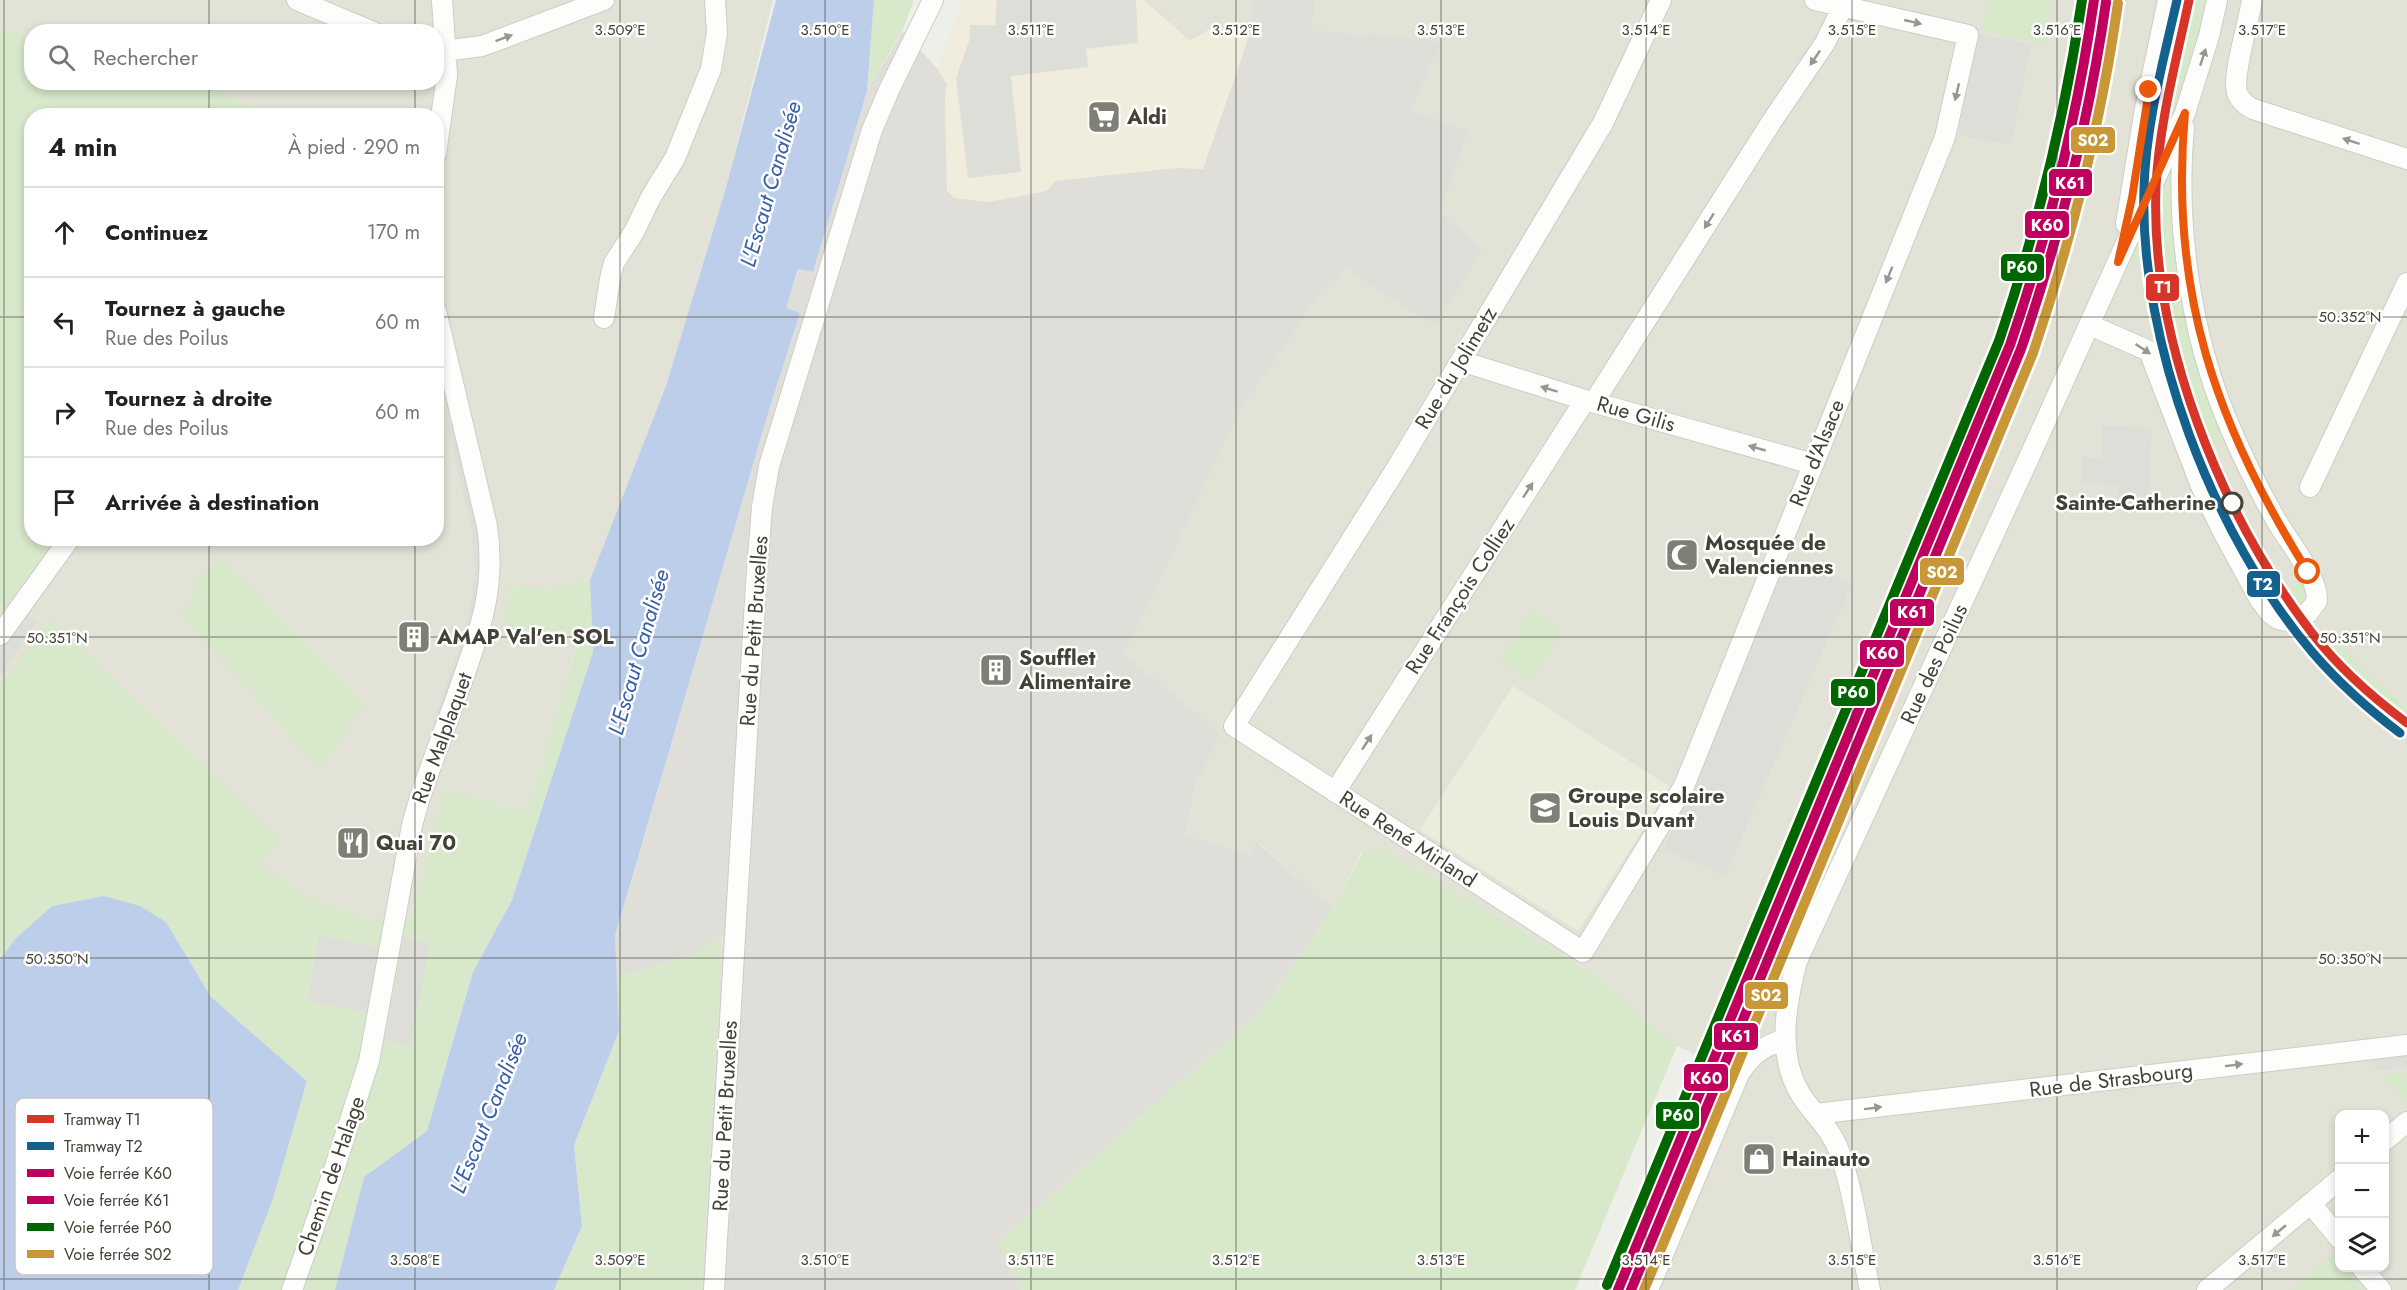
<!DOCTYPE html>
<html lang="fr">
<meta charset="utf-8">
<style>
body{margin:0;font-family:Jost,sans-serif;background:#f6f6f6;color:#222}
.controls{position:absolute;right:18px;bottom:18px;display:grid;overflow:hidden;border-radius:12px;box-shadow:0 3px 9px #0003}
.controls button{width:54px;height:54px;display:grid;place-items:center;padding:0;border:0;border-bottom:2px solid #e0e0e0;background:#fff;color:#222;font:30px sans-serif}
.stop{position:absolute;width:18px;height:18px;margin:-14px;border:4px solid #ea580c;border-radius:50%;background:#fff}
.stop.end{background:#ea580c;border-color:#fff;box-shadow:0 2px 6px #0008}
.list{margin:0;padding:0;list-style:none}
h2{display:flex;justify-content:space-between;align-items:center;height:78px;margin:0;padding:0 24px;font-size:26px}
h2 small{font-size:20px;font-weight:400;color:#767676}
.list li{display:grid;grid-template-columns:39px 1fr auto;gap:18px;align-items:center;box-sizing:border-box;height:90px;padding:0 24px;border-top:2px solid #e0e0e0}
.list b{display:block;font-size:22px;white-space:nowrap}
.list p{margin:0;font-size:20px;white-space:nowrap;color:#767676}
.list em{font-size:20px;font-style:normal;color:#767676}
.icon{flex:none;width:33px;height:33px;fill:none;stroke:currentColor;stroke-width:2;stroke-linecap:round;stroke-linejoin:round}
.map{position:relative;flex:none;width:2407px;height:1290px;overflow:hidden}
.search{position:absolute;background:#fff;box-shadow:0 3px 9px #0003;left:24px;top:24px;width:420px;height:66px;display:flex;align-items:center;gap:15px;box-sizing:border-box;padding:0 21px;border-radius:24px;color:#767676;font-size:22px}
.panel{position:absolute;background:#fff;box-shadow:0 3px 9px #0003;left:24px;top:108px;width:420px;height:438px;border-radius:24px}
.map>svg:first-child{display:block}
.residential{fill:#e3e2d7;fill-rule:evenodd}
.commercial{fill:#f1eddd}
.industrial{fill:#dfded8}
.education{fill:#ececdd}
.green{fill:#d7e8cb}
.parking{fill:#deded9}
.water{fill:#bdceeb}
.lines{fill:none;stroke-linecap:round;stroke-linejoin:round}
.street-casing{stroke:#cdcdc7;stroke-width:22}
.street{stroke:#fdfdfc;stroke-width:20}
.rail-1-casing{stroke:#fff;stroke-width:15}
.rail-2-casing{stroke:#fff;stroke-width:15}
.rail-3-casing{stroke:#fff;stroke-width:15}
.rail-4-casing{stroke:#fff;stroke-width:15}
.rail-1{stroke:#bf005f;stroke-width:10}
.rail-2{stroke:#bf005f;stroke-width:10}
.rail-3{stroke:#060;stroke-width:10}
.rail-4{stroke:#c89838;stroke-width:10}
.tram-1-casing{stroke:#fff;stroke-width:14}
.tram-2-casing{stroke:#fff;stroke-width:14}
.tram-1{stroke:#d73527;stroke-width:9}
.tram-2{stroke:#15618e;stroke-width:9}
.oneway{fill:#97968f}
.route{stroke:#ea580c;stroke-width:8}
.ticks{fill:none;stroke:#444236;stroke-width:1.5;stroke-opacity:0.45}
.stop-dot{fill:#fff;stroke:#444236;stroke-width:3}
.labels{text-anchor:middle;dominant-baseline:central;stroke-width:5;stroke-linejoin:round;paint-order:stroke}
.poi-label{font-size:21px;font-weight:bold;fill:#444236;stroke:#fff;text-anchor:start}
.street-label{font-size:21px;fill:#444236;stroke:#fff}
.stop-label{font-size:21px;font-weight:bold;fill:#444236;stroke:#fff;text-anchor:end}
.water-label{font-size:22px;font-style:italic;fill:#3860a8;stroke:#fff}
.key{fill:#fff;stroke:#c7c6c3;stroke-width:1.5}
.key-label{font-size:16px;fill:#444236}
.ticks-label{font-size:15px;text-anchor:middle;fill:#444236;stroke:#fff;stroke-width:5;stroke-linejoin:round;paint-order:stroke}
.line-badge{stroke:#fff;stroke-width:2}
.badge-label{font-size:16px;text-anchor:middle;font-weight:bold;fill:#fff}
</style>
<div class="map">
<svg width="2407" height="1290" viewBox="0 0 2407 1290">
<rect width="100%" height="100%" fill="#efefea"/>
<!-- residential -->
<path class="residential" d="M0 0H773L725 191 666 386 590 580 548 589 507 586 505 632 577 645 527 812 444 789 411 922 368 918 302 894 260 863 280 839 0 686ZM32 32H436V82H32ZM32 116H436V538H32Z
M1143 0H1253L1248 39 1212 28 1190 41Z
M1315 0H2407V1290H1640L1731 1071 1677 1046 1586 969 1377 846 1371 858 1362 851 1333 908 1258 842 1248 854 1186 835 1195 788 1221 733 1125 655 1238 414 1321 293 1346 269 1435 327 1441 212 1469 131 1412 110 1441 44 1429 39 1311 30ZM2340 1114H2384V1268H2340Z"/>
<!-- commercial -->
<path class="commercial" d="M963 0H1143L1190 41 1212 28 1248 39 1203 169 1176 168 1055 181 1047 191 988 202 954 198 947 191 945 98 947 84 937 68Z"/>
<!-- industrial -->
<path class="industrial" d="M1253 0H1315L1312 30 1429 39 1441 44 1412 110 1469 131 1441 212 1482 250 1435 327 1346 269 1321 293 1238 414 1125 655 1221 733 1195 788 1186 835 1248 854 1257 842 1333 908 1263 1009 998 1242 1022 1290H702L723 935 697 954 616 978 615 937 769 410 800 313 785 309 799 269 813 272 867 91 903 31 937 68 947 84 945 98 947 191 954 198 988 202 1047 191 1055 181 1176 168 1203 169 1248 39Z"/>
<!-- education -->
<path class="education" d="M1513 686 1670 787 1578 931 1420 830Z"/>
<!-- green -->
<path class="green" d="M874 0H914L903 29 867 91Z
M1987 0H2052L2046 45 1983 30Z
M2175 0H2210L2181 100 2139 195Z
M0 30 31 36 32 82 199 83 272 115 32 116V538L56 539 0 615Z
M2176 148 2179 246 2229 439 2204 449 2175 365 2153 272 2129 260Z
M222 560 365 705 320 768 178 614 193 599 201 572Z
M590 580 593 652 512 900 473 972 427 1131 364 1177 335 1290H238L273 1199 307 1081 211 997 166 922 104 896 52 906 15 939 0 960V686L50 619 280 839 261 864 302 894 368 918 411 922 444 789 527 812 577 646 505 632 507 586 548 589Z
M2302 581 2307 604 2292 613 2278 609 2272 599Z
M1531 610 1563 629 1531 681 1499 662Z
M2327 630 2368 674 2407 706V729L2349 682 2313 642Z
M1376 845 1586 969 1677 1046 1575 1290H1022L998 1242 1263 1009 1333 908 1363 851 1371 857Z
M723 934 702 1290H554L582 1226 574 1145 619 1031 616 978 697 954Z
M2407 1073V1099L2403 1103 2381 1076Z
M2335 1254 2339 1260 2340 1268H2346L2364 1290H2291Z"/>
<!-- parking -->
<path class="parking" d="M997 0H1136L1138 43 1086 49 1088 67 1011 76 1021 172 968 178 956 78 969 41 970 25H995Z
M1265 0H1311L1308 34 1355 39 1426 64 1410 110 1466 131 1446 188 1434 183 1428 207 1408 215 1396 208 1323 203 1313 183 1333 119 1272 97 1275 61 1258 59Z
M1978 34 2031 44 2011 145 1958 135Z
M833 290 845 292 827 349 787 503 775 502 778 473Z
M455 421 480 527V602L440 727 433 723 464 633 472 599 475 572 472 529 446 423Z
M2103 425 2152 428 2148 504 2117 502 2118 485 2081 483 2083 457 2101 458Z
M744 510 750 512 745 541 734 709 721 708 732 571Z
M1790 557 1852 584 1725 876 1664 849Z
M26 614 38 621 0 677V651Z
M319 936 379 947 368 1012 308 1002Z
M404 938 430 943 410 1047 385 1040Z
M757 992 904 1010 881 1068 883 1107 891 1133 795 1142 791 1185 755 1187Z
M2407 1052V1067L2378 1071 2367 1057Z"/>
<!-- water -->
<path class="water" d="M776 0H874L867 91 813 272 798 269 786 308 800 313 769 410 615 936 619 1031 574 1145 582 1226 554 1290H335L364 1177 427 1131 473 972 512 900 593 652 590 580 666 386 725 191Z
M104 896 140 906 166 922 211 997 307 1081 273 1199 238 1290H0V960L15 939 52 906Z"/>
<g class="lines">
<defs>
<path id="street" d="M297 0 373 32
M1661 0 1603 123 1396 469 1234 726 1583 952 1684 786 1945 137 1968 35 1815 0
M2252 0C2249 22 2232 74 2237 93 2240 101 2245 105 2253 109L2407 159
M436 52 482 46 604 0
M436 154 447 75 442 0
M2126 224 2145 109 2168 0
M604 318 610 279 614 263 634 232 651 197 675 158 711 69 717 33 715 0
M2090 325 2149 351 2201 486 2222 530 2260 600 2270 613 2278 619 2287 621 2308 613 2317 601C2318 577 2291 545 2279 525 2259 491 2241 454 2226 418 2190 331 2175 221 2184 127
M1461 361 1585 400 1813 464
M1594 402 1772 121 1825 43 1843 6
M2310 487 2407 283
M0 635 70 538
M1335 792 1585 400
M1815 1114 2407 1045
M2384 1141 2407 1122
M2311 1204 2340 1239
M2362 1268 2381 1290
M292 1290 333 1173 369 1061 412 825 420 797C433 759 448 721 461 684 481 629 496 585 487 526L436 311
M714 1290 756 584 762 507 769 466 872 130 889 90 933 0
M1648 1290 1739 1074C1751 1055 1763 1046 1785 1039
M1870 1290C1860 1244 1855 1195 1839 1151 1831 1129 1813 1114 1801 1095 1776 1055 1786 1003 1797 961L2027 462 2185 113 2209 36 2217 0
M2207 1290 2340 1179"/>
</defs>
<!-- street casing -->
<use href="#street" class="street-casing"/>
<!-- street -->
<use href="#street" class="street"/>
<defs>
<path id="rail-1" d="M1618 1290 2010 345C2049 232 2077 118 2094 0"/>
<path id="rail-2" d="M1631 1290 2021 349C2060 235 2089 121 2106 2"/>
<path id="rail-3" d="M1607 1285 1999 341C2037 229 2065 117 2082 0"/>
<path id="rail-4" d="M1644 1290 2033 353C2072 238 2101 123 2118 3"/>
</defs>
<!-- rail-1 casing -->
<use href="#rail-1" class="rail-1-casing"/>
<!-- rail-2 casing -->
<use href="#rail-2" class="rail-2-casing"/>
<!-- rail-3 casing -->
<use href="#rail-3" class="rail-3-casing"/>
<!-- rail-4 casing -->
<use href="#rail-4" class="rail-4-casing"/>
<!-- rail-1 -->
<use href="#rail-1" class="rail-1"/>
<!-- rail-2 -->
<use href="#rail-2" class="rail-2"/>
<!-- rail-3 -->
<use href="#rail-3" class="rail-3"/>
<!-- rail-4 -->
<use href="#rail-4" class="rail-4"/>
<defs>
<path id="tram-1" d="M2189 0C2176 62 2159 124 2156 187 2150 340 2220 513 2312 633 2339 668 2372 697 2407 723"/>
<path id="tram-2" d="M2177 0C2163 62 2146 124 2144 188 2139 342 2213 536 2313 653 2339 683 2368 709 2400 733"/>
</defs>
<!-- tram-1 casing -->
<use href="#tram-1" class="tram-1-casing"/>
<!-- tram-2 casing -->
<use href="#tram-2" class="tram-2-casing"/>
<!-- tram-1 -->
<use href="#tram-1" class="tram-1"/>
<!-- tram-2 -->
<use href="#tram-2" class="tram-2"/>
</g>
<!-- one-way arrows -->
<defs><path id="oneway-solid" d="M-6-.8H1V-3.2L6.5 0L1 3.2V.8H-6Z" transform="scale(1.5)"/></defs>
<g class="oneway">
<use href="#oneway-solid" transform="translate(1913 22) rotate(13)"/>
<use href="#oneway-solid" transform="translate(504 38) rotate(-21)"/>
<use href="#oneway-solid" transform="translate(2203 57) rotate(-72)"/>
<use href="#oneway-solid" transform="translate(1815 58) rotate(124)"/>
<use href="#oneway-solid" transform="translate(1957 92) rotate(103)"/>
<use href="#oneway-solid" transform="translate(2351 141) rotate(-162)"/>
<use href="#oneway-solid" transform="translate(1709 221) rotate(122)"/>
<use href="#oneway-solid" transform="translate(1889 275) rotate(112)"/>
<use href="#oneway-solid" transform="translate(2143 349) rotate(34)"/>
<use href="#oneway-solid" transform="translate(1549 389) rotate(-163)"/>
<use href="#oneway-solid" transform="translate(1757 448) rotate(-164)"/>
<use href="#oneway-solid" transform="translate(1528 490) rotate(-57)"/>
<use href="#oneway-solid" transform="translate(1367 742) rotate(-57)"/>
<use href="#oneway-solid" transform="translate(2234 1065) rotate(-7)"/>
<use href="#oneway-solid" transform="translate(1873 1108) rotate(-7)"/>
<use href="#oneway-solid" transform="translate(2279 1231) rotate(140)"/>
</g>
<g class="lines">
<!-- route -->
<path class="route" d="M2149 90 2132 198 2118 262 2185 113C2169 290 2215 424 2308 572"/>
</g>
<!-- ticks -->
<path class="ticks" d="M4 0V1290M209 0V32M415 0V32M620 0V1290M825 0V1290M1031 0V1290M1236 0V1290M1441 0V1290M1646 0V1290M1852 0V1290M2057 0V1290M2262 0V1290M209 82V116M415 82V116M0 317H32M436 317H2407M209 538V1290M415 538V1290M0 637H2407M0 958H2407M0 1279H2407"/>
<!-- icons -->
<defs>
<symbol id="supermarket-square" viewBox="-11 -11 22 22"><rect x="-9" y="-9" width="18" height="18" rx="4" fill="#807f75" stroke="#fff"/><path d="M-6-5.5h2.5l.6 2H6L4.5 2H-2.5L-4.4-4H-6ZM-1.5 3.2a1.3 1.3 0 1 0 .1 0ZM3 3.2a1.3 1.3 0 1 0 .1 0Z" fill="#fff"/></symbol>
<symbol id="mosque-square" viewBox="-11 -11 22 22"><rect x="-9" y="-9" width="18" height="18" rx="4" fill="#807f75" stroke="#fff"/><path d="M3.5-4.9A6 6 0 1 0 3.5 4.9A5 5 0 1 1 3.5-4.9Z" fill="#fff"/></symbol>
<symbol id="building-square" viewBox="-11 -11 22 22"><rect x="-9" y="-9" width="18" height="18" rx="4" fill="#807f75" stroke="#fff"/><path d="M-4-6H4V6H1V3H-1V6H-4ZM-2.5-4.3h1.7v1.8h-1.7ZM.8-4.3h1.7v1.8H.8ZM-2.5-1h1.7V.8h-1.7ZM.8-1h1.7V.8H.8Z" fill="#fff"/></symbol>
<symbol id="school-square" viewBox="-11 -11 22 22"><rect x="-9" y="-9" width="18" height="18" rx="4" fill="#807f75" stroke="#fff"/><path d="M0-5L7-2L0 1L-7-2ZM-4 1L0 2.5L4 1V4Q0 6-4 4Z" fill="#fff"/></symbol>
<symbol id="restaurant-square" viewBox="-11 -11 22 22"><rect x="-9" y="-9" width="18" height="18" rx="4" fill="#807f75" stroke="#fff"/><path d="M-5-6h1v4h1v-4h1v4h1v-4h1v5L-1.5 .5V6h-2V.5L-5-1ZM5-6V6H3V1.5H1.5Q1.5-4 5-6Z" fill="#fff"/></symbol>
<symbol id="shop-square" viewBox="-11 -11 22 22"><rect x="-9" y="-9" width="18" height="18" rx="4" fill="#807f75" stroke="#fff"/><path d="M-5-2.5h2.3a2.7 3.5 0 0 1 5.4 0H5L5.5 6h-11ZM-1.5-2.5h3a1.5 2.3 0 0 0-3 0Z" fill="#fff"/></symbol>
</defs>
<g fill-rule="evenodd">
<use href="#supermarket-square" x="1085" y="98" width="38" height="38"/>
<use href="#mosque-square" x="1663" y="536" width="38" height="38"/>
<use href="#building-square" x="395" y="618" width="38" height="38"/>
<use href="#building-square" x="977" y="651" width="38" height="38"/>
<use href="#school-square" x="1526" y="789" width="38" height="38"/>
<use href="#restaurant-square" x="334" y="824" width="38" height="38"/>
<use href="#shop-square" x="1740" y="1140" width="38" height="38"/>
</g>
<!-- markers -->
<circle class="stop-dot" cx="2232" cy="503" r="10"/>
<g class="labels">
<!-- poi labels -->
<g class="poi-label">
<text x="1127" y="117">Aldi</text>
<text x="1705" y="543">Mosquée de<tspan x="1705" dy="24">Valenciennes</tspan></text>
<text x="437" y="637">AMAP Val'en SOL</text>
<text x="1019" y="658">Soufflet<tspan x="1019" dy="24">Alimentaire</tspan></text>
<text x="1568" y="796">Groupe scolaire<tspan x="1568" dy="24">Louis Duvant</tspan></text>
<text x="376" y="843">Quai 70</text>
<text x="1782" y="1159">Hainauto</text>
</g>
<!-- street labels -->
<g class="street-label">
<text transform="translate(1456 368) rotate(-59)">Rue du Jolimetz</text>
<text transform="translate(1636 414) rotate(16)">Rue Gilis</text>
<text transform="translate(1817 453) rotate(-68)">Rue d'Alsace</text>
<text transform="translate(1460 596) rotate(-57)">Rue François Colliez</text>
<text transform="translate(754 631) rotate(-86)">Rue du Petit Bruxelles</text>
<text transform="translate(1934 664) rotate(-65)">Rue des Poilus</text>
<text transform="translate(442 738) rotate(-70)">Rue Malplaquet</text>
<text transform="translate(1408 839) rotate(33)">Rue René Mirland</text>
<text transform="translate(2111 1080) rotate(-7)">Rue de Strasbourg</text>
<text transform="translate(725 1116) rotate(-87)">Rue du Petit Bruxelles</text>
<text transform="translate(331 1176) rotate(-71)">Chemin de Halage</text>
</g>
<!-- stop labels -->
<g class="stop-label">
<text x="2216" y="503">Sainte-Catherine</text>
</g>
<!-- water labels -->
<g class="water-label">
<text transform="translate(770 184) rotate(-74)">L'Escaut Canalisée</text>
<text transform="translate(638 652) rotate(-74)">L'Escaut Canalisée</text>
<text transform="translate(488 1113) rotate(-68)">L'Escaut Canalisée</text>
</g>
</g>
<!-- legend -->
<rect x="15" y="1098" width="198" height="177" rx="9" class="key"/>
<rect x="27" y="1115" width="27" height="8" fill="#d73527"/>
<rect x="27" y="1142" width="27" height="8" fill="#15618e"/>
<rect x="27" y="1169" width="27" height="8" fill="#bf005f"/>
<rect x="27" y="1196" width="27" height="8" fill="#bf005f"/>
<rect x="27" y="1223" width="27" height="8" fill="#060"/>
<rect x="27" y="1250" width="27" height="8" fill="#c89838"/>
<g class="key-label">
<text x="64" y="1125">Tramway T1</text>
<text x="64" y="1152">Tramway T2</text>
<text x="64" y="1179">Voie ferrée K60</text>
<text x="64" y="1206">Voie ferrée K61</text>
<text x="64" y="1233">Voie ferrée P60</text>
<text x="64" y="1260">Voie ferrée S02</text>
</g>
<g class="ticks-label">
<text x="620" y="35">3.509°E</text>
<text x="825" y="35">3.510°E</text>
<text x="1031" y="35">3.511°E</text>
<text x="1236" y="35">3.512°E</text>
<text x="1441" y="35">3.513°E</text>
<text x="1646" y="35">3.514°E</text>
<text x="1852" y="35">3.515°E</text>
<text x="2057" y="35">3.516°E</text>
<text x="2262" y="35">3.517°E</text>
<text x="2350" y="322">50.352°N</text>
<text x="57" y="643">50.351°N</text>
<text x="2350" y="643">50.351°N</text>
<text x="57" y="964">50.350°N</text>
<text x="2350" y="964">50.350°N</text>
<text x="415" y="1265">3.508°E</text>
<text x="620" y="1265">3.509°E</text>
<text x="825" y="1265">3.510°E</text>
<text x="1031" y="1265">3.511°E</text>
<text x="1236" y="1265">3.512°E</text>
<text x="1441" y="1265">3.513°E</text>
<text x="1646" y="1265">3.514°E</text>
<text x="1852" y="1265">3.515°E</text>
<text x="2057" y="1265">3.516°E</text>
<text x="2262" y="1265">3.517°E</text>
</g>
<g class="line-badge">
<rect x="2070" y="126" width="46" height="28" rx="6" fill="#c89838"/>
<rect x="2048" y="168" width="45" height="29" rx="6" fill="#bf005f"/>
<rect x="2024" y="210" width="46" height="29" rx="6" fill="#bf005f"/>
<rect x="2000" y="253" width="45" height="29" rx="6" fill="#060"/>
<rect x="2145" y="273" width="35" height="29" rx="6" fill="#d73527"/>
<rect x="1919" y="557" width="46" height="29" rx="6" fill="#c89838"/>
<rect x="2246" y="570" width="35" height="28" rx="6" fill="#15618e"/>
<rect x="1889" y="598" width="46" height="29" rx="6" fill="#bf005f"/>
<rect x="1859" y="639" width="46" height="29" rx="6" fill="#bf005f"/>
<rect x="1830" y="678" width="46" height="29" rx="6" fill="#060"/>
<rect x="1744" y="981" width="45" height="29" rx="6" fill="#c89838"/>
<rect x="1713" y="1022" width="46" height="29" rx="6" fill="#bf005f"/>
<rect x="1683" y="1063" width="46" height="29" rx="6" fill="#bf005f"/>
<rect x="1655" y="1101" width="45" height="29" rx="6" fill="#060"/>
</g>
<g class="badge-label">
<text x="2093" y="146">S02</text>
<text x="2070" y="189">K61</text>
<text x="2047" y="231">K60</text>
<text x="2022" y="273">P60</text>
<text x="2163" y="293">T1</text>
<text x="1942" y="578">S02</text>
<text x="2263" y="590">T2</text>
<text x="1912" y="618">K61</text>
<text x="1882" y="659">K60</text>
<text x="1853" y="698">P60</text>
<text x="1766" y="1001">S02</text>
<text x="1736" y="1042">K61</text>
<text x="1706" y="1084">K60</text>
<text x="1678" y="1121">P60</text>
</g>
</svg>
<div class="controls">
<button>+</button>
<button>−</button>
<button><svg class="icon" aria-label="layers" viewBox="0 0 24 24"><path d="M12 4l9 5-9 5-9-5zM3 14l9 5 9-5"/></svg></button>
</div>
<div class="stop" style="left:2308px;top:572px"></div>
<div class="stop end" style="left:2149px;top:90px"></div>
<div class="search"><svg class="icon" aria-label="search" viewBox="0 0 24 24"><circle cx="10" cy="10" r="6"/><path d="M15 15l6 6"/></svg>Rechercher</div>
<section class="panel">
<h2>4 min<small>À pied · 290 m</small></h2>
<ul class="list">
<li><svg class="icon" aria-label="ahead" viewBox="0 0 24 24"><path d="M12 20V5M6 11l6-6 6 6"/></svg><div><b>Continuez</b></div><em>170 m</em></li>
<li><svg class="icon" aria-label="left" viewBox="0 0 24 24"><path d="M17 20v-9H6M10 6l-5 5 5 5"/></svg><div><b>Tournez à gauche</b><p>Rue des Poilus</p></div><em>60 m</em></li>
<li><svg class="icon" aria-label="right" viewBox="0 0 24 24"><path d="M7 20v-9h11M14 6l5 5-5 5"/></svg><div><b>Tournez à droite</b><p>Rue des Poilus</p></div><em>60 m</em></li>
<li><svg class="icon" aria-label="arrive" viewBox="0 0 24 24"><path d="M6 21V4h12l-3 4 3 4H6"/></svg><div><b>Arrivée à destination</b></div></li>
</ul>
</section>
</div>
